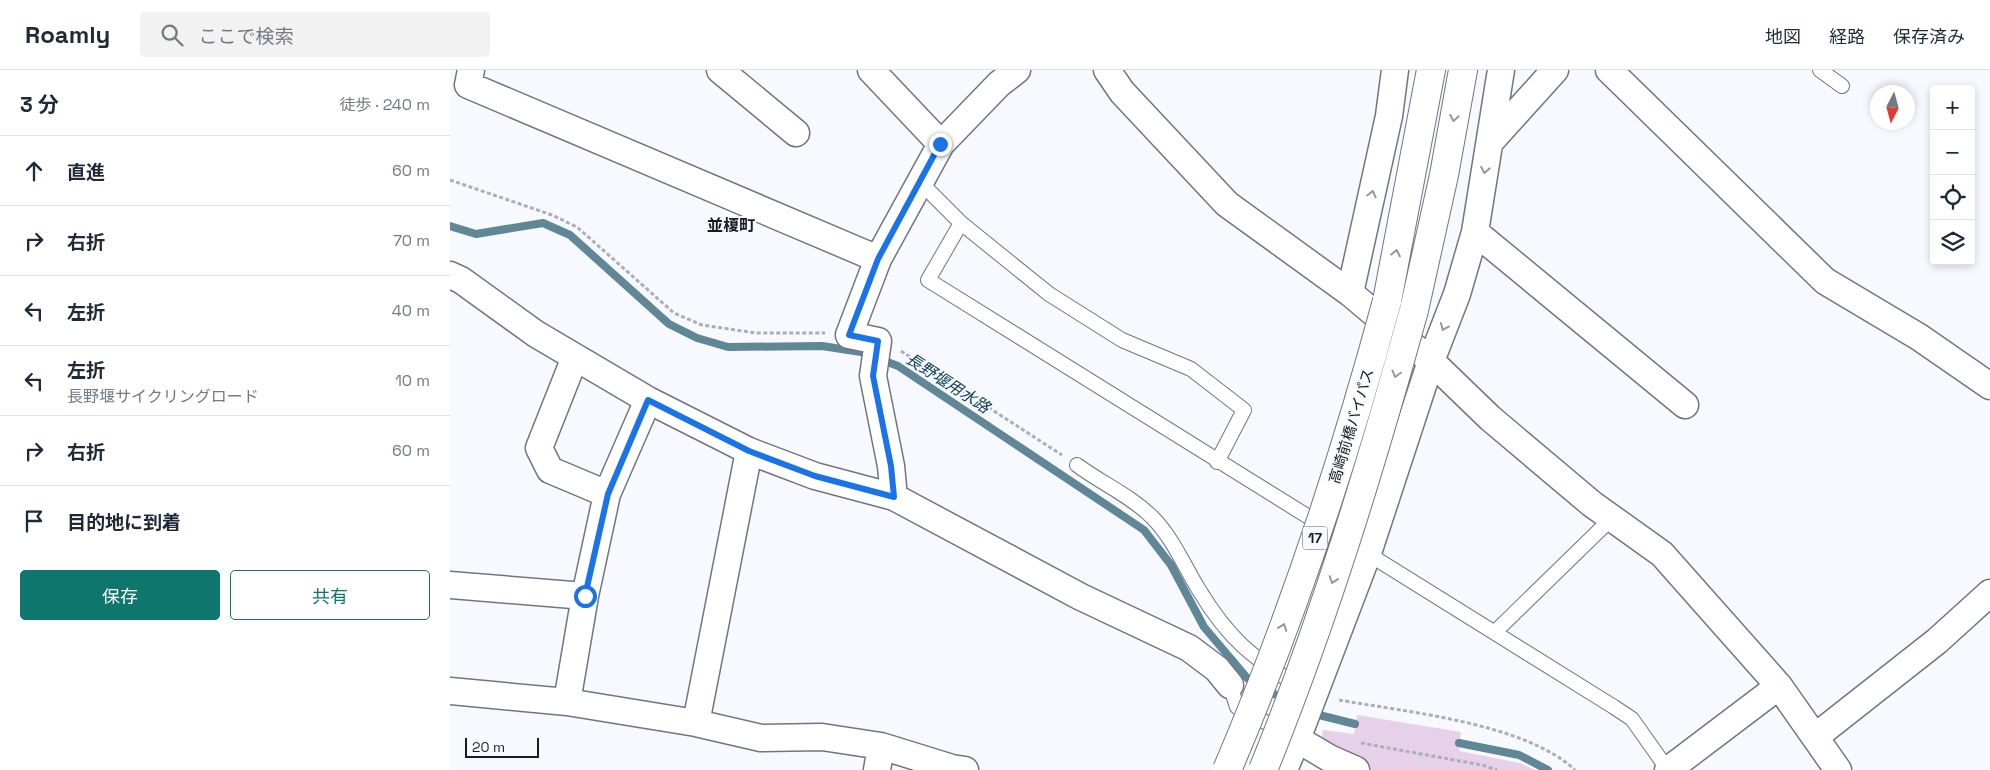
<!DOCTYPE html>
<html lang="ja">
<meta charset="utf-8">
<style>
body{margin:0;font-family:"Space Grotesk","Noto Sans JP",sans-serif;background:#f2f2f3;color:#1f2937}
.controls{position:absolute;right:15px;top:15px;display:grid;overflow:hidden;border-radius:5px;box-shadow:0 2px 8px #0003}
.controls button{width:45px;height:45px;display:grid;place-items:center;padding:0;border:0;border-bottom:1px solid #e0e1e3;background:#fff;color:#1f2937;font:25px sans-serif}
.compass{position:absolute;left:1420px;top:15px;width:45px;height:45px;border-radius:50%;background:#fff;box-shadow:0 2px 8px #0003;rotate:186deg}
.scale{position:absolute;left:15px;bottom:12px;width:74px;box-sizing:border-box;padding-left:5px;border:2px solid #1a1b1f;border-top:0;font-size:14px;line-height:18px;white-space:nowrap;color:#1a1b1f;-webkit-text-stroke:4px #f7f9fe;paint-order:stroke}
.stop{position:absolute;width:15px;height:15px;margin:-11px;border:4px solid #1a73e8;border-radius:50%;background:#fff}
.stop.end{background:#1a73e8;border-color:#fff;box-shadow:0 1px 5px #0008}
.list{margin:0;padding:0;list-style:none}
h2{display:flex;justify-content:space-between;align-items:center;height:65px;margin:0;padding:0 20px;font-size:21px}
h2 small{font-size:16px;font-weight:400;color:#747a83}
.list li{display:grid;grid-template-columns:32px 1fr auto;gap:15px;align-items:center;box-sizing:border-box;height:70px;padding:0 20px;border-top:1px solid #e0e1e3}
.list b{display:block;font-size:19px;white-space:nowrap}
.list p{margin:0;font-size:16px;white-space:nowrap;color:#747a83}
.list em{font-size:16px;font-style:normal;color:#747a83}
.actions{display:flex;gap:10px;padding:15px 20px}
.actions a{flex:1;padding:11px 0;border:1px solid #0f766e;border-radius:5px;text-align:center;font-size:18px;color:#0f766e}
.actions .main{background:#0f766e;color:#fff}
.icon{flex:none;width:28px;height:28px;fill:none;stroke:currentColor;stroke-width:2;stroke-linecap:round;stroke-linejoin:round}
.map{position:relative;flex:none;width:1540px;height:700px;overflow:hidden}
header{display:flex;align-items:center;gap:30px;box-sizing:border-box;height:70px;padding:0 25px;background:#fff;border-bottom:1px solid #e0e1e3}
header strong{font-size:24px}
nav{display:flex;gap:28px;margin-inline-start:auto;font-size:18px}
.search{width:350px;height:45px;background:#f2f2f3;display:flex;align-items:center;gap:12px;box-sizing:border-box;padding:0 18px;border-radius:5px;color:#747a83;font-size:19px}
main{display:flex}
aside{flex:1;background:#fff}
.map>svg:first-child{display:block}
.green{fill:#e7d1ea}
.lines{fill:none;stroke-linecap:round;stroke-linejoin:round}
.stream{stroke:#5f8796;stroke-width:8}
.service-casing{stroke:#727580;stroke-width:16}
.minor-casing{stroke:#727580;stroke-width:29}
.trunk-casing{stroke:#727580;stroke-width:30}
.path{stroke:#aeafb4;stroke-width:3;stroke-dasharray:4 2.5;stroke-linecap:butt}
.service{stroke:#fff;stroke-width:14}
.minor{stroke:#fff;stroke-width:26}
.trunk{stroke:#fff;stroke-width:28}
.trunk-bridge-casing{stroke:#727580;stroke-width:30;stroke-linecap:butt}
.trunk-bridge{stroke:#fff;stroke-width:28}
.oneway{stroke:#98989a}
.route{stroke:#1a73e8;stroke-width:6}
.labels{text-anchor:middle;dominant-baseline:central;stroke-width:4;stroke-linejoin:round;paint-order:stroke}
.shield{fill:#f7f9fe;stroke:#5c5e62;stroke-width:1}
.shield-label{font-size:14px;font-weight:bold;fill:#1a1b1f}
.street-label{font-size:15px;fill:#1a1b1f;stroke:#f7f9fe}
.neighbourhood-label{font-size:16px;font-weight:bold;fill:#1a1b1f;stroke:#f7f9fe}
.water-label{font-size:16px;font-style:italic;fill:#124352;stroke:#f7f9fe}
</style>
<header>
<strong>Roamly</strong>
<div class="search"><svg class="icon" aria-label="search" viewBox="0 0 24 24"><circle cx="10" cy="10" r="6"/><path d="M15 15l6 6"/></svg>ここで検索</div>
<nav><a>地図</a><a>経路</a><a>保存済み</a></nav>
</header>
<main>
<aside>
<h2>3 分<small>徒歩 · 240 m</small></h2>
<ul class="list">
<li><svg class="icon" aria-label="ahead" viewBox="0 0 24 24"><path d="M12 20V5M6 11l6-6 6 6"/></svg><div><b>直進</b></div><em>60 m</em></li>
<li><svg class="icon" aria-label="right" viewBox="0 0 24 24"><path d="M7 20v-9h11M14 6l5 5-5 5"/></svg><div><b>右折</b></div><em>70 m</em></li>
<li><svg class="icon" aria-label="left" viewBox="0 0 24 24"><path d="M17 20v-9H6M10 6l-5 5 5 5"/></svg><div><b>左折</b></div><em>40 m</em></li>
<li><svg class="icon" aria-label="left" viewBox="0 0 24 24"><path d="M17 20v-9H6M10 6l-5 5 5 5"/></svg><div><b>左折</b><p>長野堰サイクリングロード</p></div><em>10 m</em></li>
<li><svg class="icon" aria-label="right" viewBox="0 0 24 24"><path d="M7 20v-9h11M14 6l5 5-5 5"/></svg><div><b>右折</b></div><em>60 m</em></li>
<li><svg class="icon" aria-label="arrive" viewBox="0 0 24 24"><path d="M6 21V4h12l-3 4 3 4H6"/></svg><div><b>目的地に到着</b></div></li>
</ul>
<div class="actions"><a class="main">保存</a><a>共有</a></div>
</aside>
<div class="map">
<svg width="1540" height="700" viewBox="0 0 1540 700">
<rect width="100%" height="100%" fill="#f7f9fe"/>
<!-- green -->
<path class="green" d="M907 645 1011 662 1009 681 1070 693 1085 700H921L909 696 870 676 873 660 904 664Z"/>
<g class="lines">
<!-- stream -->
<path class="stream" d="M0 156 26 164 93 153 120 165 219 254 247 268 278 277 372 276 411 282 448 296 694 460 721 495 754 557 798 609 835 630
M861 643 905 654
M1009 673 1069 685 1098 700"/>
<defs>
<path id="service" d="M1370 0 1392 16
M470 112 511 153 599 224 672 270 741 299 794 340 767 392
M511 153 478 210 1164 637 1182 649 1218 700
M627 395C651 413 681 426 702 447 723 468 734 496 749 520 778 568 802 588 849 616
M1045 562 1162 448
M780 615 787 637 832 661"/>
<path id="minor" d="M21 0 18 15 428 189
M270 0 346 63
M421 0 491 74
M657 0 672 22 777 134 900 223 981 291 1040 348 1142 434 1212 484 1329 616 1388 700
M1159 0 1375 211 1469 267 1540 316
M1040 72 1105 0
M1025 162 1235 335
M0 205 11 210 86 264 198 330 299 381 365 406 444 427 631 527 739 578 767 599 780 615
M900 223 939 46 945 0
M125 287 89 378 100 400 157 424
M444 427 441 396 423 306 428 271 399 265 428 189 491 74 549 14 567 0
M0 515 135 526
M0 621 117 632 246 653 311 668 372 667 431 676 502 698 515 700
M117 632 135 526 157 424 198 330
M246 653 299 381
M1365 667 1487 571 1540 523
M427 700 431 676
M834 700 847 669
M906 700 879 688 847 669 918 483 981 291 1007 224 1025 162 1051 0
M1218 700 1329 616"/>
<path id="trunk" d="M937 231 981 0
M964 240 994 105 1013 0"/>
</defs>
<!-- service casing -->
<use href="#service" class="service-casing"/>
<!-- minor casing -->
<use href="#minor" class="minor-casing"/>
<!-- trunk casing -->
<use href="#trunk" class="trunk-casing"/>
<!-- path -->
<path class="path" d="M0 110 102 145 127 157 224 243 252 255 306 263H375
M451 281 612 385
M889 630C956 642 1075 653 1125 700
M911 673 1032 695 1047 700"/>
<!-- service -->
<use href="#service" class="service"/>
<!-- minor -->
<use href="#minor" class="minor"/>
<!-- trunk -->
<use href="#trunk" class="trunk"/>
<defs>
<path id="trunk-bridge" d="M777 700C842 548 894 390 937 231
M813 700C874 550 921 396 964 240"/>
</defs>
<!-- trunk-bridge casing -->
<use href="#trunk-bridge" class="trunk-bridge-casing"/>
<!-- trunk-bridge -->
<use href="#trunk-bridge" class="trunk-bridge"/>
</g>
<!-- one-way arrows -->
<defs><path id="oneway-chevron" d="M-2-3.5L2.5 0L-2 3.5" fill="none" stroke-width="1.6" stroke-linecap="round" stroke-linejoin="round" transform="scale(1.25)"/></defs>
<g class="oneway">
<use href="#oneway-chevron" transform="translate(1004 48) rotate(100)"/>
<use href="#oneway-chevron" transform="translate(1035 100) rotate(100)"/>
<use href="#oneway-chevron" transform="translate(922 124) rotate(-77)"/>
<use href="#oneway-chevron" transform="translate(946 183) rotate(-79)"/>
<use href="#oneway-chevron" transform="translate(994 257) rotate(112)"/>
<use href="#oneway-chevron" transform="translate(946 304) rotate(105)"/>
<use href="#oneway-chevron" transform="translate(883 510) rotate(109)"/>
<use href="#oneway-chevron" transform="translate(833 557) rotate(-70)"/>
</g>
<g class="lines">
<!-- route -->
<path class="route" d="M135 526 158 424 198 330 299 381 365 406 444 427 441 396 423 306 428 271 399 265 428 189 490 74"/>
</g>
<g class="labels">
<!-- shield labels -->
<rect class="shield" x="852.5" y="456.5" width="25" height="23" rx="4"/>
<g class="shield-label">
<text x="865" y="468">17</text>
</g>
<!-- street labels -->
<g class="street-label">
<text transform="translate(901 356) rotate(-73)">高崎前橋バイパス</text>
</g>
<!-- neighbourhood labels -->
<g class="neighbourhood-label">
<text x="281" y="155">並榎町</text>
</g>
<!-- water labels -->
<g class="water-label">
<text transform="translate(498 313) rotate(33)">長野堰用水路</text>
</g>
</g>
</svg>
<div class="controls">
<button>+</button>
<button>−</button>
<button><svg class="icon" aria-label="locate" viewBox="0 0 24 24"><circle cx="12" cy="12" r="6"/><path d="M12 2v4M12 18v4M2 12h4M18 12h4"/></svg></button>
<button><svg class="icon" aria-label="layers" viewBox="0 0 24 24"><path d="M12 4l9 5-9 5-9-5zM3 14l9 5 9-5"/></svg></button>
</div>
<svg class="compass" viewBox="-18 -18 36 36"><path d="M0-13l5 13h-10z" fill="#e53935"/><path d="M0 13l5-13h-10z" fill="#747a83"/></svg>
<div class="scale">20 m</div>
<div class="stop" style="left:135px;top:526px"></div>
<div class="stop end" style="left:490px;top:74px"></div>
</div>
</main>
